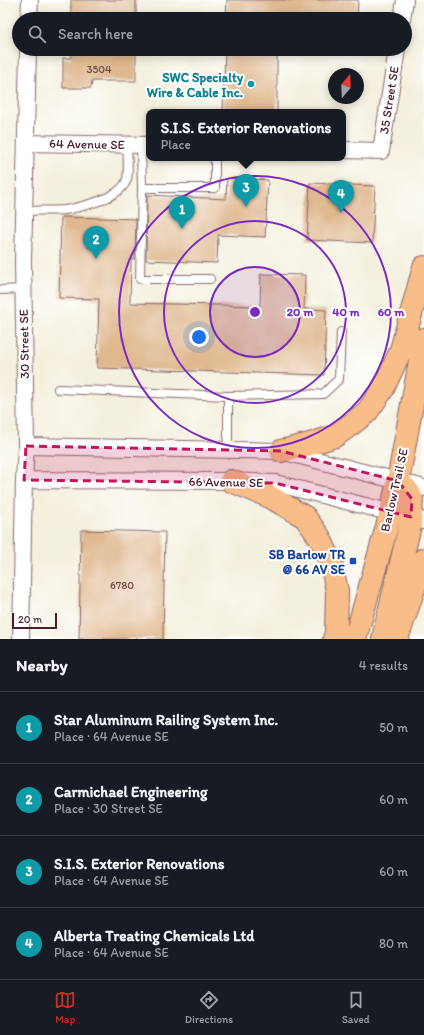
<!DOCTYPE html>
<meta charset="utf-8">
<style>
body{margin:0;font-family:Itim,sans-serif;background:#242831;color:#f1f3f6}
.compass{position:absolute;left:328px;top:68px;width:36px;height:36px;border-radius:50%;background:#171b24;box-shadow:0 2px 10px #0003;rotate:19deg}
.scale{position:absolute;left:12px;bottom:10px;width:45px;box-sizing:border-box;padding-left:4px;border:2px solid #4a1f2b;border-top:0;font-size:11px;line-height:14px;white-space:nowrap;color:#4a1f2b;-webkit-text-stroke:3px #fff;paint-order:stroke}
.you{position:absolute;left:199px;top:337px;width:14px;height:14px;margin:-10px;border:3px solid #fff;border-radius:50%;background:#1a73e8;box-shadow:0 0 0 6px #1a73e833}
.badge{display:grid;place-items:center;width:26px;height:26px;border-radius:50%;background:#c8321e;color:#fff;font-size:13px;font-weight:700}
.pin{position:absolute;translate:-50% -33px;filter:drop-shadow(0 1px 2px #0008)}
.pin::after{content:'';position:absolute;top:21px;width:14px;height:12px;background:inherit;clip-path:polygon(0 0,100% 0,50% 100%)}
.popup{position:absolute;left:146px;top:109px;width:200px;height:52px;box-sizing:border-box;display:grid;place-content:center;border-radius:8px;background:#171b24;filter:drop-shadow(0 1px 3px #0005);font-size:13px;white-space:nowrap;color:#9ea1a6}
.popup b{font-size:15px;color:#f1f3f6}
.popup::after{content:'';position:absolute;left:50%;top:100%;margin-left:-8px;border:8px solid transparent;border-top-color:#171b24}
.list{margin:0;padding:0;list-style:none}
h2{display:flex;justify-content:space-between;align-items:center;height:52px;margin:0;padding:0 16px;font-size:17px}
h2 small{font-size:13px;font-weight:400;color:#9ea1a6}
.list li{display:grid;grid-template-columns:26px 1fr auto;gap:12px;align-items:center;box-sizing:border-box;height:72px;padding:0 16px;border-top:1px solid #363941}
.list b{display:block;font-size:15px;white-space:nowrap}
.list p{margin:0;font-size:13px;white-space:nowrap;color:#9ea1a6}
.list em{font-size:13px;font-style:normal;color:#9ea1a6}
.icon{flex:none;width:22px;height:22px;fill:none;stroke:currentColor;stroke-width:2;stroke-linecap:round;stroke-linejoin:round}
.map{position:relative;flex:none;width:424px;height:639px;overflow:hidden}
.search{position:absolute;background:#171b24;box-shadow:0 2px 10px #0003;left:12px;right:12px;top:12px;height:44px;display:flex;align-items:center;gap:10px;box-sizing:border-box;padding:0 14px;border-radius:22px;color:#9ea1a6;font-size:15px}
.sheet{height:340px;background:#171b24}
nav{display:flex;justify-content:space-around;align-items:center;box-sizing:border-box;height:56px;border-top:1px solid #363941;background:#171b24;font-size:11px;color:#9ea1a6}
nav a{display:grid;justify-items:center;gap:2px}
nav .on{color:#c8321e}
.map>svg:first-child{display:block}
.building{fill:#dfb88f}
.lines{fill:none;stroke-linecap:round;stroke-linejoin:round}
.service-casing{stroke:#86686a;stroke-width:10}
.minor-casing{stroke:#86686a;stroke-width:18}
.primary-casing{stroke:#86686a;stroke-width:24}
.service{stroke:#fff;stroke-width:8}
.minor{stroke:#fff;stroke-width:16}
.primary{stroke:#f8bd89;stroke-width:22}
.marked{fill:#c2185b;fill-opacity:0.2;stroke:#c2185b;stroke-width:3;stroke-dasharray:8 5;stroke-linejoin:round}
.ring{fill:none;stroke:#7b2cbf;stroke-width:2}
.culture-dot{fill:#0f9aa8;stroke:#fff;stroke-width:1.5}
.transit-dot{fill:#1a4fb4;stroke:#fff;stroke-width:1.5}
.labels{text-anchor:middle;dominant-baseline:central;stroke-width:4;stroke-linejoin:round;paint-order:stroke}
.number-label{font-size:11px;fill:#6f4544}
.culture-label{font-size:13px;font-weight:bold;fill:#0d838f;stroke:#fff;text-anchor:end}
.street-label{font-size:13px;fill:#4a1f2b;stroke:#fff}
.transit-label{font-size:13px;font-weight:bold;fill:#164399;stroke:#fff;text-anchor:end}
.centre{fill:#7b2cbf;stroke:#fff;stroke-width:2}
.ring-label{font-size:12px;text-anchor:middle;font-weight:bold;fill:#7b2cbf;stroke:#fff;stroke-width:4;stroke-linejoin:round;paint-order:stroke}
</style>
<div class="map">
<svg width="424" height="639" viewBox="0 0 424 639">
<rect width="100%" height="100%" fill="#fff"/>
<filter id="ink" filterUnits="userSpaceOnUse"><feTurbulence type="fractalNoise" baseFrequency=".025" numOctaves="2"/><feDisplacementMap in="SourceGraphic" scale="8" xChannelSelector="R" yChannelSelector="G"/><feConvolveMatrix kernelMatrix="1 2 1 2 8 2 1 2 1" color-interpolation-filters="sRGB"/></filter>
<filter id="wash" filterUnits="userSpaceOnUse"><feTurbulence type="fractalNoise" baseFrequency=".012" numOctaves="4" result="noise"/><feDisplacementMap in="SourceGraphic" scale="16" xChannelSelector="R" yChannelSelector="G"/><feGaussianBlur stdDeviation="0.9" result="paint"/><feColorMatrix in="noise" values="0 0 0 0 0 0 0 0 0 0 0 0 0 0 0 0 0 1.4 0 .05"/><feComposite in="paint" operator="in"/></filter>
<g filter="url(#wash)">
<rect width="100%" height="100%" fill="#f4f0de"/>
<g id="blocks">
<!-- building -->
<path class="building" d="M71 0H136V19H71Z
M227 0H358L357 19H226Z
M71 49H136V81H92L91 88H63V58H71Z
M225 49H277V112H223Z
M227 178 268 180 265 237 218 235 217 263 146 260 147 195 226 199Z
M310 183 375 186 372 243 307 240Z
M61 217 136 219 135 259H131L130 303 260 306 261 274 305 275 304 309 326 310 324 375 97 368 99 299 59 298Z
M81 530 165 532 163 639H79Z"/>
</g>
</g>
<g filter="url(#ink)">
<use href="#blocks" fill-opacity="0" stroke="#86686a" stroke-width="1"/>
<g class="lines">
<defs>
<path id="service" d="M141 145 142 188H215V158
M142 188 140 279H210
M24 211C38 210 52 211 65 210 81 207 122 198 127 179 129 170 127 155 127 145
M0 290 23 289
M58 389 228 396V450
M228 396 323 394 339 379 341 332"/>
<path id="minor" d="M29 19 30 0
M402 19 405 0
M26 143 149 145
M343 150 381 151 397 49
M26 446 281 451 398 481 424 488
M24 480 231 481 275 483 424 521
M21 639 24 480 26 446 23 262 28 49"/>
<path id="primary" d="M281 451 310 444 335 436 353 423 367 412 383 389 401 350 424 267
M231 481 270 497 305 517 320 538 331 562 337 591 336 633 334 639
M355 639 391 512 398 481 424 339
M383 639 388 616 410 526 412 499 408 491 398 481
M397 639 424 559"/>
</defs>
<!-- service casing -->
<use href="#service" class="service-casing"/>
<!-- minor casing -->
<use href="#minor" class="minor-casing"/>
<!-- primary casing -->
<use href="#primary" class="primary-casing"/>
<!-- service -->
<use href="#service" class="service"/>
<!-- minor -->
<use href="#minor" class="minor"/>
<!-- primary -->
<use href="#primary" class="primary"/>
</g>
</g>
<!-- marked area -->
<path class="marked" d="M26 446 281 451 398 481 412 499 411 517 275 483 24 480Z"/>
<!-- distance rings -->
<circle cx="255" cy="312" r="45" fill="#7b2cbf" fill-opacity=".12"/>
<g class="ring">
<circle cx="255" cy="312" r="45"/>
<circle cx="255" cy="312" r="91"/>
<circle cx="255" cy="312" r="136"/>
</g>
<!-- markers -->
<circle class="culture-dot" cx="251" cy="84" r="4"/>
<rect class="transit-dot" x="349" y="557" width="8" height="8" rx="2"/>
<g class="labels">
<!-- number labels -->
<g class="number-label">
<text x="99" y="69">3504</text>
<text x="122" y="585">6780</text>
</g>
<!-- culture labels -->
<g class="culture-label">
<text x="243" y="77">SWC Specialty<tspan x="243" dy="15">Wire &amp; Cable Inc.</tspan></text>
</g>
<!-- street labels -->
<g class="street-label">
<text transform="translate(389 100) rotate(-81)">35 Street SE</text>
<text transform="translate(87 144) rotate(1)">64 Avenue SE</text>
<text transform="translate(24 344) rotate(-91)">30 Street SE</text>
<text transform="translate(226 482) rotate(1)">66 Avenue SE</text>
<text transform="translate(394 490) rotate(-77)">Barlow Trail SE</text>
</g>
<!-- transit labels -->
<g class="transit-label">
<text x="345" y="554">SB Barlow TR<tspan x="345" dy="15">@ 66 AV SE</tspan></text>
</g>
</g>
<circle cx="255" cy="312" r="6" class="centre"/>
<g class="ring-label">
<text x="300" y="316">20 m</text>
<text x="346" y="316">40 m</text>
<text x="391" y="316">60 m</text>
</g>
</svg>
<svg class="compass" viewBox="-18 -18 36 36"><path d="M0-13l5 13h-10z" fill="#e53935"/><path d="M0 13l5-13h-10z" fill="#9ea1a6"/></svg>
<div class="scale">20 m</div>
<div class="you"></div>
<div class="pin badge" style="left:182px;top:229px;background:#0f9aa8">1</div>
<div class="pin badge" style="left:96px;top:259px;background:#0f9aa8">2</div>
<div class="pin badge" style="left:246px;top:207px;background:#0f9aa8">3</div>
<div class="popup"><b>S.I.S. Exterior Renovations</b>Place</div>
<div class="pin badge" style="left:341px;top:213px;background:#0f9aa8">4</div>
<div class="search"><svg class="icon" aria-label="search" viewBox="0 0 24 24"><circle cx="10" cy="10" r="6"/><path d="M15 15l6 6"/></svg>Search here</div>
</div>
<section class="sheet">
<h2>Nearby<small>4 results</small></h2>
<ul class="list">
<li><span class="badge" style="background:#0f9aa8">1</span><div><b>Star Aluminum Railing System Inc.</b><p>Place · 64 Avenue SE</p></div><em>50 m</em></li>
<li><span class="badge" style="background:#0f9aa8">2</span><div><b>Carmichael Engineering</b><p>Place · 30 Street SE</p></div><em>60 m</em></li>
<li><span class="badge" style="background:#0f9aa8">3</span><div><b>S.I.S. Exterior Renovations</b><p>Place · 64 Avenue SE</p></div><em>60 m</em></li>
<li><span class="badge" style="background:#0f9aa8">4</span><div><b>Alberta Treating Chemicals Ltd</b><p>Place · 64 Avenue SE</p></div><em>80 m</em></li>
</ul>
</section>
<nav>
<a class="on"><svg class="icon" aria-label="map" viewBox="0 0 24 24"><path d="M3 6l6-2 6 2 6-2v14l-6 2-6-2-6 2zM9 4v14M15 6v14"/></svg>Map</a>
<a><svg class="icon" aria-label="directions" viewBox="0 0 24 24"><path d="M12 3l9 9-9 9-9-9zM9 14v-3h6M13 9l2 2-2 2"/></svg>Directions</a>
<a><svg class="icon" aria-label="saved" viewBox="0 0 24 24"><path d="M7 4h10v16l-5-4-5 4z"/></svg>Saved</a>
</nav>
